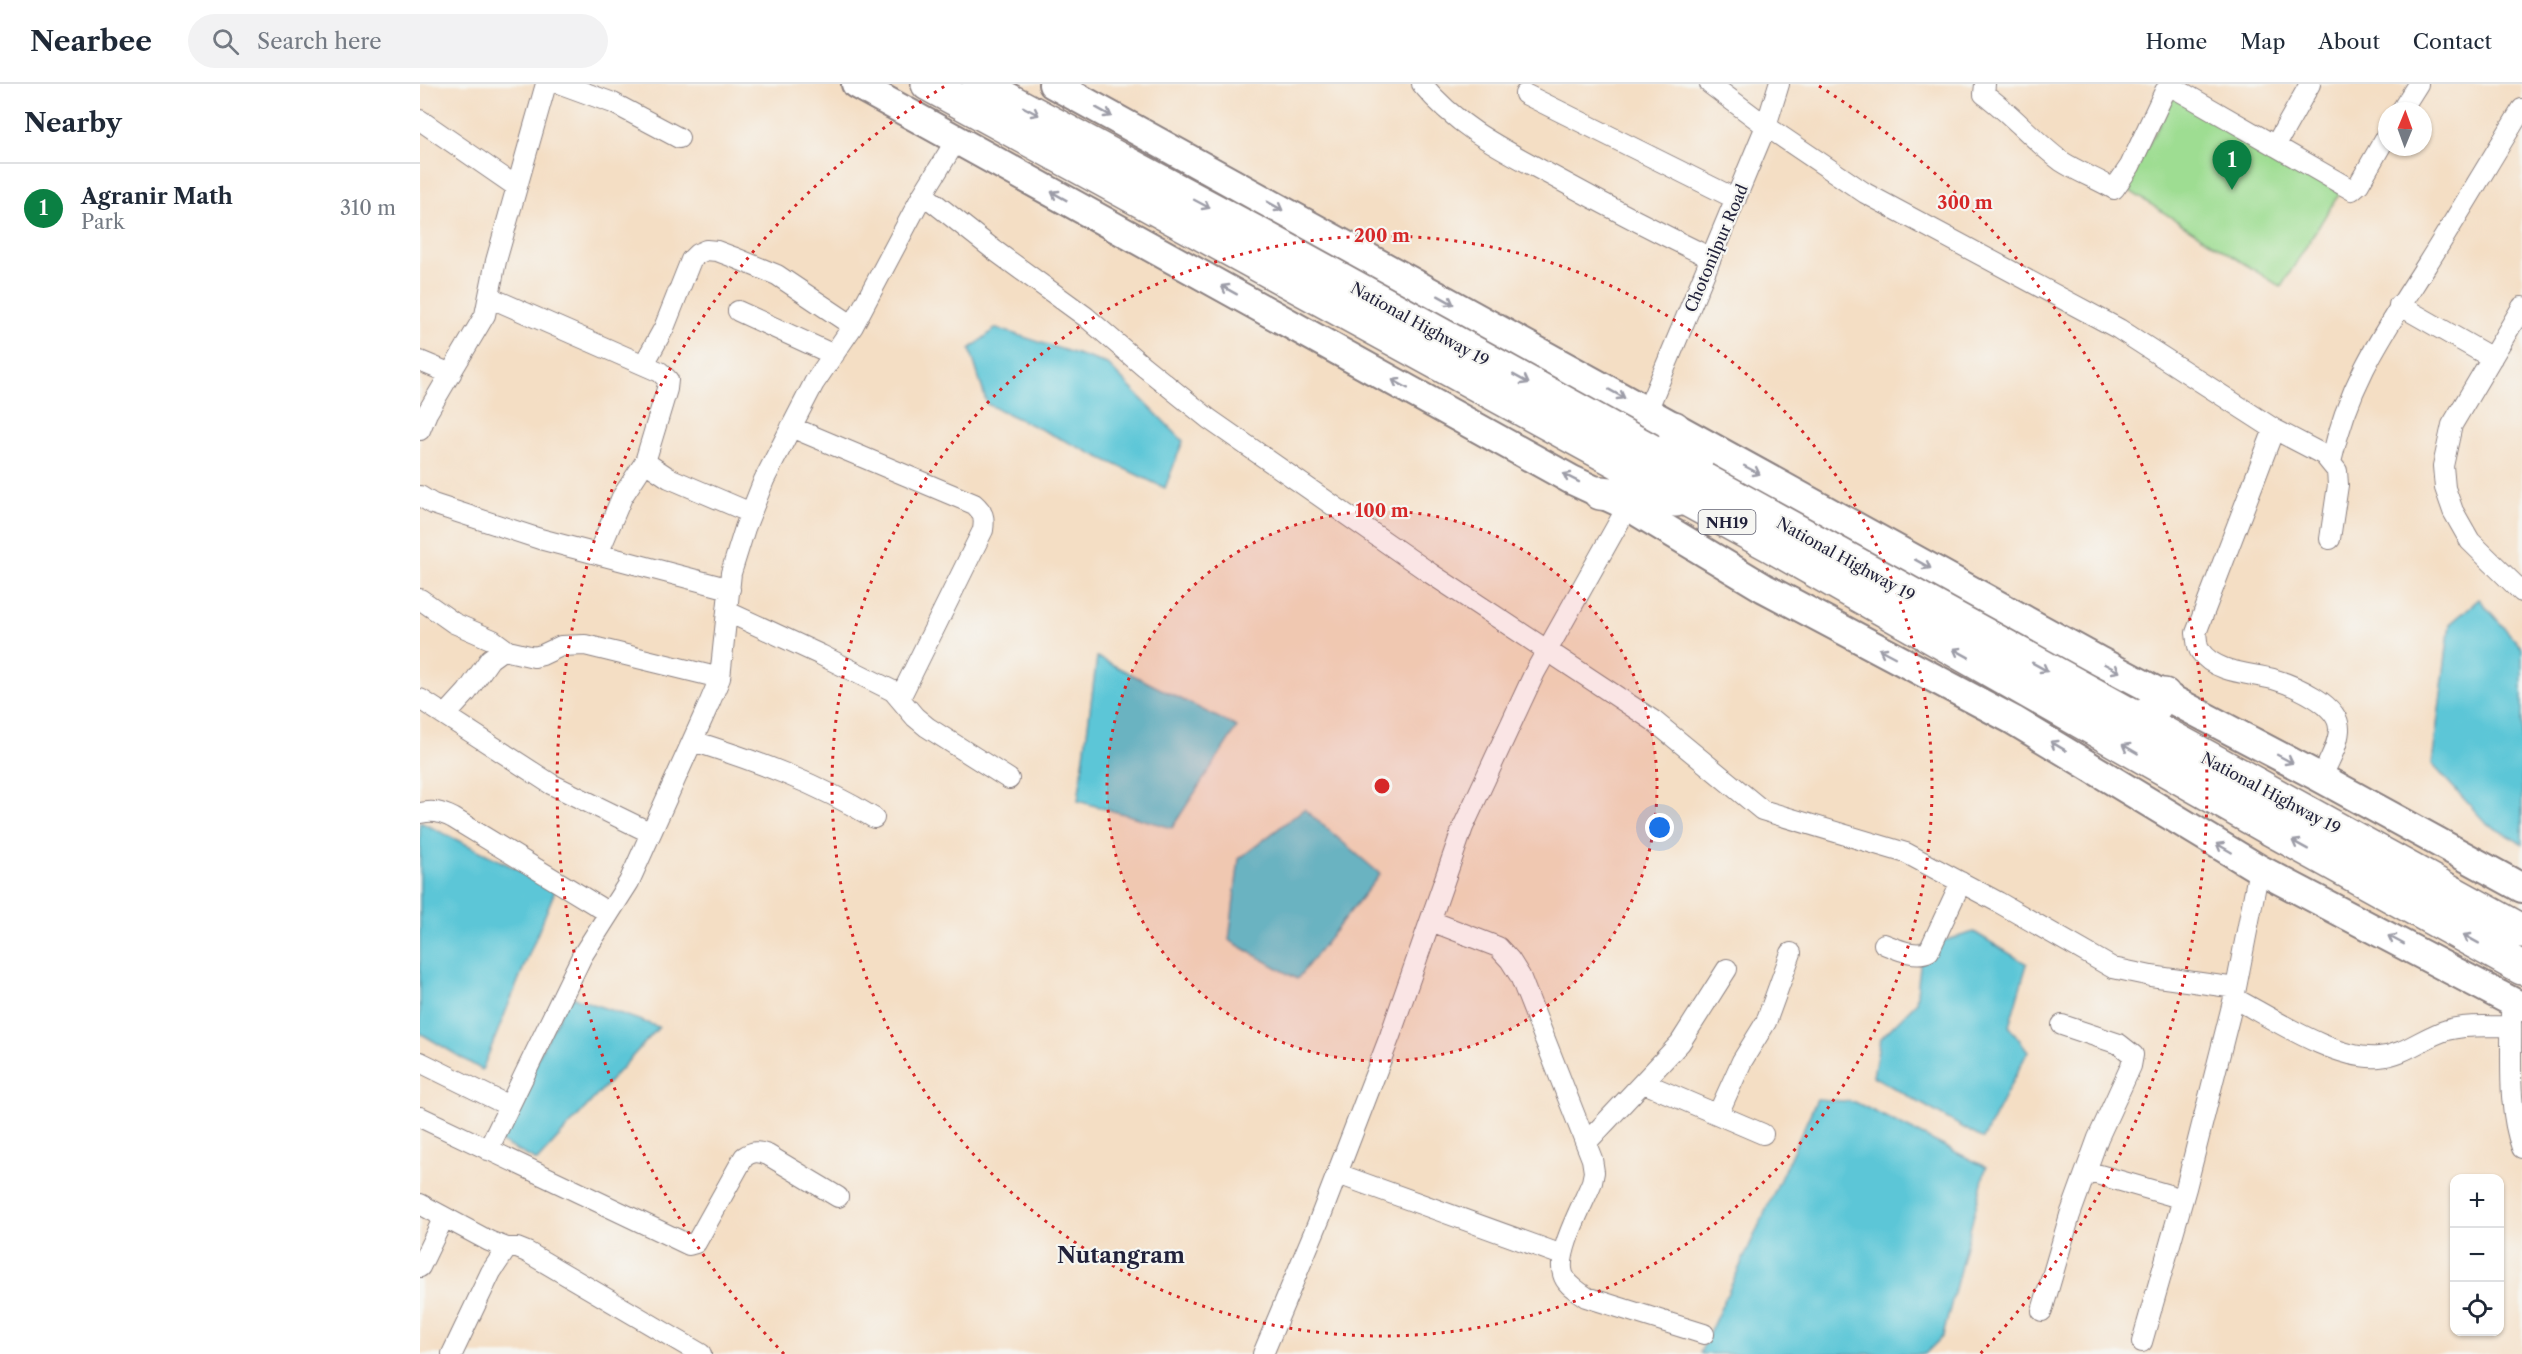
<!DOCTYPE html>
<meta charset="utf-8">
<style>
body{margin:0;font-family:"Libre Caslon Text",serif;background:#f2f2f3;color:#1f2937}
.controls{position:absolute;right:18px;bottom:18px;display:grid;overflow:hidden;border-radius:12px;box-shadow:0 2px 4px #0004}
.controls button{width:54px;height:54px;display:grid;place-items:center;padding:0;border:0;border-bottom:2px solid #e0e1e3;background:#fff;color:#1f2937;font:30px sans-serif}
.compass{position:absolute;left:1958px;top:18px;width:54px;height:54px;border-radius:50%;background:#fff;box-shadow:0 2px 4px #0004;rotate:1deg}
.you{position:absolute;left:1240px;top:744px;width:21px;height:21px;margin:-15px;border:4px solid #fff;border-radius:50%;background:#1a73e8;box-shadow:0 0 0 9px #1a73e833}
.badge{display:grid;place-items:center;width:39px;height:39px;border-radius:50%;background:#0b8043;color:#fff;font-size:20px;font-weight:700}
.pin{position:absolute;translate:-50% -50px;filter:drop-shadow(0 2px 3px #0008)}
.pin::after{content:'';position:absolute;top:32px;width:21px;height:18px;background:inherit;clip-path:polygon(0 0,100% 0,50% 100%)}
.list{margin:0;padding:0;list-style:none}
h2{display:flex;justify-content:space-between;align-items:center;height:78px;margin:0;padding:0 24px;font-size:26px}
h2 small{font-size:20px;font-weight:400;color:#747a83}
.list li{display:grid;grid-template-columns:39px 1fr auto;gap:18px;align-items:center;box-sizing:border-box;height:90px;padding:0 24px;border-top:2px solid #e0e1e3}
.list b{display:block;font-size:22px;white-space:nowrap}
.list p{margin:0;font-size:20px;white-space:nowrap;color:#747a83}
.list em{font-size:20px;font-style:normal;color:#747a83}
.icon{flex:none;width:33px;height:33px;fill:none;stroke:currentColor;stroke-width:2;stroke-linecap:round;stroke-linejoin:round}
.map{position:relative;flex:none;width:2102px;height:1270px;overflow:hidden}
header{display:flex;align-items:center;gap:36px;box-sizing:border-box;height:84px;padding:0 30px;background:#fff;border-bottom:2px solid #e0e1e3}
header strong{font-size:28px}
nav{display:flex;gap:33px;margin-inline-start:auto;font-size:21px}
.search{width:420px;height:54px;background:#f2f2f3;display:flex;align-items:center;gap:15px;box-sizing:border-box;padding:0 21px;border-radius:33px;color:#747a83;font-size:22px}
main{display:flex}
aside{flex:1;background:#fff}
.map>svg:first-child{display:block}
.green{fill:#9edd92;stroke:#608066;stroke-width:1.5}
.water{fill:#5cc6d7;stroke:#3f7489;stroke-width:1.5}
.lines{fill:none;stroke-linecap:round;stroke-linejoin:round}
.street-casing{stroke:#8b8080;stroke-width:22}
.secondary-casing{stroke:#8b8080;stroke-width:32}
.highway-casing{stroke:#8b8080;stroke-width:36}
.street{stroke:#fff;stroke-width:20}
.secondary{stroke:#fff;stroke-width:28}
.highway{stroke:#fff;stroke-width:33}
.oneway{stroke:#9c9ca7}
.ring{fill:none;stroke:#d62828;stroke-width:3;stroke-dasharray:3 6}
.labels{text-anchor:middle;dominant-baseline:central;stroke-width:4.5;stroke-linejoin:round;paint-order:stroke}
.shield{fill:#f6f6f2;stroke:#626272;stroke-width:1.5}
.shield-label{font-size:15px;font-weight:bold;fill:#22223b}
.street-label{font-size:16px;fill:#22223b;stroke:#f6f6f2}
.district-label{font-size:22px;font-weight:bold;fill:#22223b;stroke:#f6f6f2}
.centre{fill:#d62828;stroke:#f6f6f2;stroke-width:3}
.ring-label{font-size:18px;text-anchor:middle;font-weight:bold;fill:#d62828;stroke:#f6f6f2;stroke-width:4.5;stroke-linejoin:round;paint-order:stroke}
</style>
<header>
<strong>Nearbee</strong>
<div class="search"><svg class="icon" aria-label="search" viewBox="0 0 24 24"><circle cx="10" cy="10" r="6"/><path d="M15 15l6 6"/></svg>Search here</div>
<nav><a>Home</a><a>Map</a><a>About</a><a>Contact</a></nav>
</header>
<main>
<aside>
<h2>Nearby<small></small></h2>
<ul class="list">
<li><span class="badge">1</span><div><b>Agranir Math</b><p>Park</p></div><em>310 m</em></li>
</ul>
</aside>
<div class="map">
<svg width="2102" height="1270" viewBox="0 0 2102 1270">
<rect width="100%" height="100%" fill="#f6f6f2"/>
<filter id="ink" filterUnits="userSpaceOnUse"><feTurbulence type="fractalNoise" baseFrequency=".0167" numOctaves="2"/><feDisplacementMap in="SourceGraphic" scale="12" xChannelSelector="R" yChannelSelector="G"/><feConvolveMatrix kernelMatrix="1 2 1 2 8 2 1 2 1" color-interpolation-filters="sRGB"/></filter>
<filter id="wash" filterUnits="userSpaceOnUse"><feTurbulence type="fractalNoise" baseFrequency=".008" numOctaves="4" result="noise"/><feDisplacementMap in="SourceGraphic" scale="24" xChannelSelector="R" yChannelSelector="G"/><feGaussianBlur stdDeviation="1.35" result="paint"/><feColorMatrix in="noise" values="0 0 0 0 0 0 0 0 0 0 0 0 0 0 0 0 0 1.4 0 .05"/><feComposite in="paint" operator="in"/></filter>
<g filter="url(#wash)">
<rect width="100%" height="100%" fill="#f4dec4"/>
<!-- green -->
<path class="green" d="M1754 13 1920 108 1861 203 1705 104Z"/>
<!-- water -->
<path class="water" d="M576 244 687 280 763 357 745 404 567 320 550 265Z
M2059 515 2102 564V760L2066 739 2012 680 2030 540Z
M677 573 817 643 752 744 658 717Z
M884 725 960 790 877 895 809 856 819 775Z
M0 738 136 804 62 986 0 949Z
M1554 848 1607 880 1589 942 1608 967 1563 1055 1453 992 1460 955 1496 919 1502 863Z
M150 912 239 943 117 1077 75 1055Z
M1397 1015 1435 1018 1566 1083 1523 1252 1505 1270H1283L1280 1269Z"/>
</g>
<g filter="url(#ink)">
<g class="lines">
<defs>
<path id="street" d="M141 0 193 19 259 54
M1002 0C1040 46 1085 66 1136 94 1187 122 1239 149 1291 174
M1290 0 1346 42 1445 109 1699 245 1854 345 1904 371 1917 387 1918 401 1910 455
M1565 0 1564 10C1592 30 1614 57 1641 77 1658 88 1677 95 1694 105L1710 82 1745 7 1748 4 1758 6 1932 106 1939 100 1967 51
M1105 10 1316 115
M1981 27 1998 0
M0 36 97 103
M1855 62 1890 0
M503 110 574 166 666 233 723 282 789 335 1010 489 1234 637 1342 726 1486 769 1578 818 1693 884 1731 892 1816 904
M69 213 240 288 248 296 247 305 225 378 249 394 331 429
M1979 221 2072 274
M2102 223 2032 341 2023 382 2025 404 2033 427 2050 457 2102 508
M318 227 414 271
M0 277 31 290
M224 280 244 244 271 176 277 170 286 166 297 167 313 173 357 191 433 242
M1227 327 1346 42 1359 0
M371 343 554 420C563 428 565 433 563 446L480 614
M1854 345 1776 549C1777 555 1777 563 1780 567 1795 589 1830 589 1853 595 1873 601 1920 620 1919 646 1918 662 1908 679 1901 694
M0 346 7 329 65 231 76 177 126 0
M1911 378C1929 297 1963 250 2006 182 2039 130 2070 77 2102 25
M0 412 13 420 120 455 310 505
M178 470 202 413 225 378
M0 515 34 539 73 556 88 567
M308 528 401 571 473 607 495 633 507 643 589 695
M0 615 131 700 231 749
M26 631 47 608 70 575 81 567H88L114 573 122 571 141 562 165 561 300 594
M273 657C336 677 397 699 454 734
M0 729C13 726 21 728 33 734L189 829
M1011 837 1078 863 1090 876 1100 892 1172 1075 1174 1088 1172 1098C1163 1121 1136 1168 1143 1190 1146 1201 1157 1206 1166 1213L1284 1250
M1464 860C1477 865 1496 874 1509 867L1541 798
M1814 914C1852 934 1916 977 1959 973 1985 971 2003 953 2027 946 2047 940 2070 943 2091 942
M2091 929C2092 973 2087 1022 2102 1064
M1642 941 1699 960 1713 971 1711 982 1678 1054 1666 1087
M0 978 89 1022
M1224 999 1343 1050
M1298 1030 1322 977 1346 938 1371 869
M0 1033 269 1161 276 1159 324 1073C333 1067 338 1067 348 1071L418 1113
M1166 1059 1260 959 1307 885
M68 1066 162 872 209 798 289 620 300 594 311 489 325 444 344 396 394 299 433 242 503 110 537 55
M918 1090 1142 1171
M0 1120 69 1157 87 1164
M0 1183 24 1133
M1622 1227 1650 1131 1666 1087 1763 1115
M1722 1258 1766 1104 1814 914 1839 785
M32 1270 71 1188 87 1164H97L107 1168 281 1270
M843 1270 900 1134 970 952 1043 743 1115 588 1208 422"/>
<path id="secondary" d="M436 0 1152 396 1208 422 1344 504 1593 636 1839 785 2102 923
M633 0 1679 577 1901 694 2102 804"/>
<path id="highway" d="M508 0 1352 462 1847 743 2102 884
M559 0 838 150 2102 847
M1254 344 1281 395
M1180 409 1256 416
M1721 639 1744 611"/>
</defs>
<!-- street casing -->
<use href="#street" class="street-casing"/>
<!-- secondary casing -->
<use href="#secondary" class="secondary-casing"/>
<!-- highway casing -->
<use href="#highway" class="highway-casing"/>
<!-- street -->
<use href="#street" class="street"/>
<!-- secondary -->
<use href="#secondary" class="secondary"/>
<!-- highway -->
<use href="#highway" class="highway"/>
</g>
<!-- one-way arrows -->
<defs><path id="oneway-shaft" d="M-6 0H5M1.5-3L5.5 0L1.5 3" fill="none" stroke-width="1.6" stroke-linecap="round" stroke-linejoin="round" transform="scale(1.5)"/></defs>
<g class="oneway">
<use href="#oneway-shaft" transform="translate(611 27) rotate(28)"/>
<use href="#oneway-shaft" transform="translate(684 28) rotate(29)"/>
<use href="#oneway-shaft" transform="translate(639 112) rotate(-151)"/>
<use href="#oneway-shaft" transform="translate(782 120) rotate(28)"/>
<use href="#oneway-shaft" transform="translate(855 122) rotate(29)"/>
<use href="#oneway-shaft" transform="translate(809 206) rotate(-151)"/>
<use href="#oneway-shaft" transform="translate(1026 216) rotate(29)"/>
<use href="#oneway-shaft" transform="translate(1101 295) rotate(29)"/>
<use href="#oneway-shaft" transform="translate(980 300) rotate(-151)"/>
<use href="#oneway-shaft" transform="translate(1197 310) rotate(29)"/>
<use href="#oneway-shaft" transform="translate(1332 386) rotate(28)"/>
<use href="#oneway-shaft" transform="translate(1151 394) rotate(-153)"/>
<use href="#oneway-shaft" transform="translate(1503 480) rotate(29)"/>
<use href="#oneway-shaft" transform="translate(1467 569) rotate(-152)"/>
<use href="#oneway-shaft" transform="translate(1541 569) rotate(-151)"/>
<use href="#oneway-shaft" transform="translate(1620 583) rotate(29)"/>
<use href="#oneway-shaft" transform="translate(1692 584) rotate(28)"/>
<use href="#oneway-shaft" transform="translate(1638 662) rotate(-149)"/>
<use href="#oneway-shaft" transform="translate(1710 665) rotate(-150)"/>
<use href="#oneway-shaft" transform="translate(1865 675) rotate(28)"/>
<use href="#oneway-shaft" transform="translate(1880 761) rotate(-151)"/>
<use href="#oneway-shaft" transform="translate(1804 764) rotate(-150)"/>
<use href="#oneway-shaft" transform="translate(2051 855) rotate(-151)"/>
<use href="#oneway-shaft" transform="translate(1976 856) rotate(-152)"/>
</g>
</g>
<!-- distance rings -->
<circle cx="962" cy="702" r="275" fill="#d62828" fill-opacity=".12"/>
<g class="ring">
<circle cx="962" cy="702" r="275"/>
<circle cx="962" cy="702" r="550"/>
<path d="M364 1270A825 825 0 0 1 525 2M1399 2A825 825 0 0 1 1560 1270"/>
</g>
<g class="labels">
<!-- shield labels -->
<rect class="shield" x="1278.5" y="426" width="57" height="24" rx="4.5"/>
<g class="shield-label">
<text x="1307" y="438">NH19</text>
</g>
<!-- street labels -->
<g class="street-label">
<text transform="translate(1296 164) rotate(-67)">Chotonilpur Road</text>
<text transform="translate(1000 240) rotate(29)">National Highway 19</text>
<text transform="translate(1426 475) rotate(29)">National Highway 19</text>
<text transform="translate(1851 709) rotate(28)">National Highway 19</text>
</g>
<!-- district labels -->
<g class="district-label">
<text x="701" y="1171">Nutangram</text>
</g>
</g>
<circle cx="962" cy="702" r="9" class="centre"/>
<g class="ring-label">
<text x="1545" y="125">300 m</text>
<text x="962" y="158">200 m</text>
<text x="962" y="433">100 m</text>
</g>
</svg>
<div class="controls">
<button>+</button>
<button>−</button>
<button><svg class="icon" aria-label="locate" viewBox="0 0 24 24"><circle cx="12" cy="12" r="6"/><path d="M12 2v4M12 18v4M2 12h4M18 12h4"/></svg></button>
</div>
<svg class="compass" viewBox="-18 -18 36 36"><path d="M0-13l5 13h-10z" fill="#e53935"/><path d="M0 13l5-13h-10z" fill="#747a83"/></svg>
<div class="you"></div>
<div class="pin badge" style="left:1812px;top:106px">1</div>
</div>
</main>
